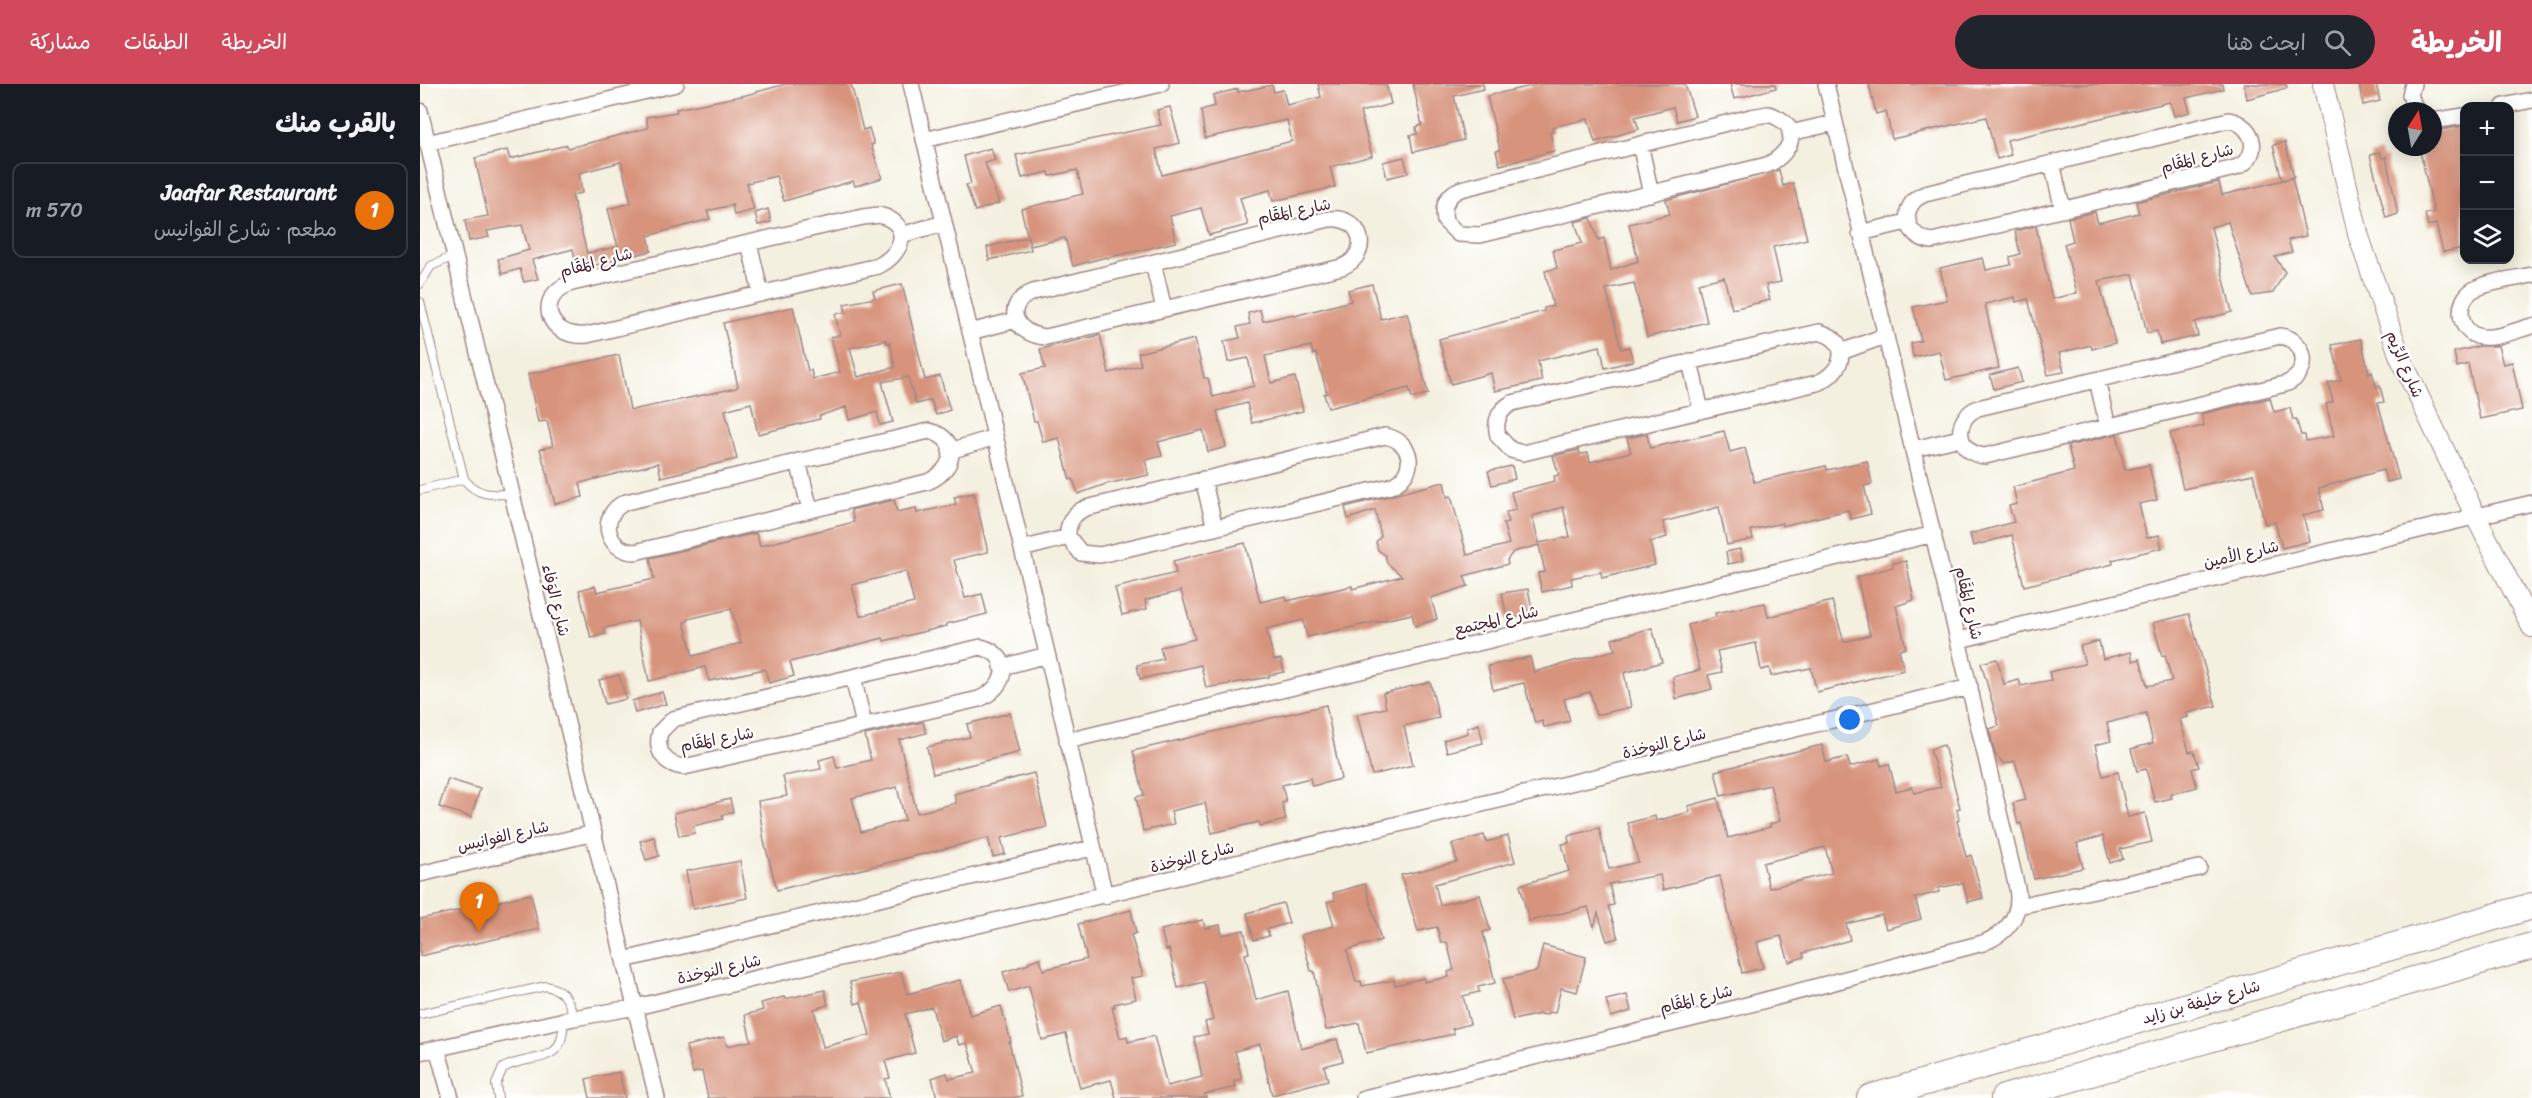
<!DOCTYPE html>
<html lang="ar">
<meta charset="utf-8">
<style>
body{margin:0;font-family:Sriracha,"Playpen Sans Arabic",sans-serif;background:#20242c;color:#f1f3f6;direction:rtl}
.controls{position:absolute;right:18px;top:18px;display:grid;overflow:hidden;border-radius:12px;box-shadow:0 3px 15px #0003}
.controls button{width:54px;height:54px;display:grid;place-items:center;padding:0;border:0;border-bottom:2px solid #363941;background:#171b24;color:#f1f3f6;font:30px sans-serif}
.compass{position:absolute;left:1968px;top:18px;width:54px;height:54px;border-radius:50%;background:#171b24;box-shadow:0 3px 15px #0003;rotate:11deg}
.you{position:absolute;left:1430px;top:636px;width:21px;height:21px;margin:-15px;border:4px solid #fff;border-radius:50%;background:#1a73e8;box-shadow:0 0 0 9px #1a73e833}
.badge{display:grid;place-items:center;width:39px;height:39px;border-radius:50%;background:#d1495b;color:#fff;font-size:20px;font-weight:700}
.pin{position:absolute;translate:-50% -50px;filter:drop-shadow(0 2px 3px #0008)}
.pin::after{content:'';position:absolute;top:32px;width:21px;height:18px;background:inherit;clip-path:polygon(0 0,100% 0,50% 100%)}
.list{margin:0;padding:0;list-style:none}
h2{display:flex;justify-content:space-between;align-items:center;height:78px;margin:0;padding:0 24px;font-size:26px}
h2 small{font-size:20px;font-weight:400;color:#9ea1a6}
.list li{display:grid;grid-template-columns:39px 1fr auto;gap:18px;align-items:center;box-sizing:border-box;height:96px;margin:0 12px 12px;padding:0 12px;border:2px solid #363941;border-radius:12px}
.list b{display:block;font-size:22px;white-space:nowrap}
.list p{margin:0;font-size:20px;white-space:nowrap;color:#9ea1a6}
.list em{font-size:20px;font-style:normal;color:#9ea1a6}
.icon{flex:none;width:33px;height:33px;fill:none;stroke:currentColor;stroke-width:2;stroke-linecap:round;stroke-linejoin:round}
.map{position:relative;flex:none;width:2112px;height:1014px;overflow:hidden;direction:ltr}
header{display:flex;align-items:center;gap:36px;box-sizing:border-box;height:84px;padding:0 30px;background:#d1495b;color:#fff}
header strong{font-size:28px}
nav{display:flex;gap:33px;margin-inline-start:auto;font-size:21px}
.search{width:420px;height:54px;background:#20242c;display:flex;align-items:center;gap:15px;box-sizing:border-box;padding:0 21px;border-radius:33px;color:#9ea1a6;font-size:22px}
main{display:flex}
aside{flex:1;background:#171b24}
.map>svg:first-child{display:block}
.building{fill:#d7937b;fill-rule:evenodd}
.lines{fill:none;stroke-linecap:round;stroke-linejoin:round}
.service-casing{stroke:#9f8886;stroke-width:10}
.minor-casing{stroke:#9f8886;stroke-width:18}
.tertiary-casing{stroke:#9f8886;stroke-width:22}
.trunk-casing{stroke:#9f8886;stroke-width:28}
.service{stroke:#fff;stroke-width:8}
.minor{stroke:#fff;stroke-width:15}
.tertiary{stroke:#fff;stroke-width:20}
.trunk{stroke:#fff;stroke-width:26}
.labels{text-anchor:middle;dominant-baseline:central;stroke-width:4.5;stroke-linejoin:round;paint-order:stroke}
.street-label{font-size:16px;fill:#4a1f2b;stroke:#fff}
</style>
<header>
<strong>الخريطة</strong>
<div class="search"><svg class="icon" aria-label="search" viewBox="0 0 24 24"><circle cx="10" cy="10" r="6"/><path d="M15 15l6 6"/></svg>ابحث هنا</div>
<nav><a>الخريطة</a><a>الطبقات</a><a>مشاركة</a></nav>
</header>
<main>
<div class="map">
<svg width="2112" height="1014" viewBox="0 0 2112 1014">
<rect width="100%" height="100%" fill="#fff"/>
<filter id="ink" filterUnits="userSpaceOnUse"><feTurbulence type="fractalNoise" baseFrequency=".0167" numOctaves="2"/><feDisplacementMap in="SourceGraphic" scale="12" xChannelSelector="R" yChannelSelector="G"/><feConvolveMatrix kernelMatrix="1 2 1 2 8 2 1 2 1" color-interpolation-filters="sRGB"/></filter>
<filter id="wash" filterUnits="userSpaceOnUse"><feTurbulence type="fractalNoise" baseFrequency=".008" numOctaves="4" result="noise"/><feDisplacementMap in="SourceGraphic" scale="24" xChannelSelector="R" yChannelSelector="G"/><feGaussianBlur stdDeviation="1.35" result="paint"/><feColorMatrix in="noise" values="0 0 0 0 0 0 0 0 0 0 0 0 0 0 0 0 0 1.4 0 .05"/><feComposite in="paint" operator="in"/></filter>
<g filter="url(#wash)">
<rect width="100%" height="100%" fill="#f4f0e0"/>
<g id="blocks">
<!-- building -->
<path class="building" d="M365 0H431L443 46 449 44 454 60 451 61 462 94 435 102 433 97 364 117 356 92 327 99 334 126 314 131 312 121 287 127 290 135 228 152 231 167 180 180 157 185 153 165 112 176 118 195 104 198 100 185 82 190 78 175 109 166 102 141 67 147 69 153 49 157 45 136 68 132 55 74 87 66 90 75 147 61 148 64 228 44 226 33 257 28 256 25 326 11ZM201 78 211 119 188 125 198 163 167 169 152 111 162 109 159 89Z
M898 0H966L971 20 940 28 952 72 910 83 915 103 853 117 850 106 820 114 828 141 789 151 781 124 750 132 756 158 687 174 686 173 653 182 645 154 610 162 601 125 663 110 657 86 630 92 629 88 602 94 596 71 741 41 737 26 750 23 760 59 736 65 742 91 872 57 867 36 785 54 781 26 795 22 793 11 818 5V8L852 1 854 8 863 6 867 21 901 13Z
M993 0H1063L1064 5 1034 12 1044 56 993 68 990 51 997 50 996 43 1002 41Z
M1120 0H1265L1275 32 1257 37 1253 23 1215 33 1219 45 1175 58 1168 35 1132 43 1133 48H1130L1134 67 1080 81 1076 67 1080 66 1067 12Z
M1310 0H1355L1356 4 1314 15Z
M1449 0H1802L1803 5 1766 14 1770 28 1754 32 1750 18 1587 56 1591 71 1577 75 1566 33 1472 55 1466 27 1456 30Z
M1824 0H1866L1867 4 1827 15Z
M1939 0H1956L1960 17 1943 21Z
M2044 42V164L2023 168 2016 140 2008 142 2005 130 2014 128 1999 63H2013V47Z
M1865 58 1874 93 1862 96 1853 61Z
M571 64 575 76 565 79 579 119 555 127 546 101 551 100 544 72Z
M1960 68 1962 74 1966 73 1978 130 1966 134 1950 71Z
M984 73 988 89 967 94 963 78Z
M1359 86 1363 102 1373 99 1387 155 1353 163 1361 198 1346 201 1350 216 1312 225 1304 193 1278 199 1287 238 1227 253 1214 199 1186 205 1201 265 1209 263 1213 277 1185 284 1180 262 1118 277 1122 297 1075 307 1071 289 1031 300 1019 255 1124 227V224L1133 222 1125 187 1137 184 1133 166 1162 159 1155 138 1171 134 1178 156 1184 154 1191 186 1218 177 1209 140 1250 130 1246 116Z
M1872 94 1886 152 1868 156 1872 168 1855 173 1865 188 1853 209 1832 212 1808 138 1791 143 1812 228 1775 238 1778 252 1740 260 1737 247 1727 249 1713 190 1679 197 1695 259 1672 265 1671 261 1639 269 1644 288 1628 291 1608 215 1596 218 1595 213 1565 220 1579 284 1526 296 1519 267 1493 273 1491 259 1501 257 1493 223 1527 216 1520 184 1563 174 1566 186 1591 181 1590 173 1600 170 1595 147 1616 142 1632 215 1657 209 1644 160 1653 157 1648 134 1675 128 1678 139 1719 129 1716 118 1799 98 1802 111Z
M348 125 351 138 338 141 335 129Z
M608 153 611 166 569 176 567 163Z
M482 200 505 296 520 292 530 326 516 331 511 316 496 320 488 293 462 298 473 338 460 341 457 328 429 336 426 323 399 332 400 335 338 350 331 319 305 326 317 375 241 393 238 379 160 399 163 413 135 420 120 365 133 362 127 337 118 338 108 290 199 271 210 325 212 326 316 304 318 302 303 239 373 223 388 287 391 286 393 295 420 288 411 253 420 251 415 230 426 228 424 220 455 214 453 207ZM466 256 467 259H470L475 283 438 293 430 264Z
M952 200 961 235 987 229 1008 310 992 314 989 304 908 324 904 310 907 309 896 269 893 270 891 262 845 272 851 299 875 293 883 327 832 339 827 319 797 327 806 363 788 368 783 346 738 358 742 372 725 376 729 391 686 400 658 410 653 395 650 396 639 354 623 358 617 337H614L602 289 625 284 620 265 680 251 689 289 721 281 718 269 775 255 784 294H788L793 313 834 302 828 274 808 278 804 257 820 254 817 243 830 240 828 229 840 226 843 237 873 230 874 232 931 217 928 206Z
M1941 255 1949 289 1952 288 1956 303 1960 302 1964 318 1958 319 1979 395 1967 398 1963 386 1899 404 1904 426 1883 431 1890 457 1862 464 1855 438 1845 440 1833 390 1763 405 1750 349 1784 342 1781 330 1850 314 1854 328 1870 324 1873 336 1876 335 1881 351H1885L1886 357 1914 352 1906 320 1913 318 1908 299 1921 296 1912 261Z
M2060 262H2078L2083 280 2092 278 2102 326 2060 335 2048 280 2037 283 2034 268Z
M1598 284 1602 298 1574 305 1570 291Z
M1304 347 1310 368 1325 364 1334 398 1406 382 1407 386 1447 377 1452 400 1444 402 1451 430 1431 435 1428 426 1362 442V439L1331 446 1333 455 1307 461 1299 423 1243 438 1247 453 1230 458 1235 481 1182 494 1181 488 1151 494 1152 501 1122 508 1118 489 1125 488 1119 461 1093 468 1087 476 1088 480 1044 492 1048 502 1011 514 1017 535 995 542 992 530 887 553 883 536 846 545 854 576 861 575 864 588 849 591V593L786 604 781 581 720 595 717 581 743 575 740 563 775 555 761 507 725 516 727 525 702 531 695 504 756 489 753 477 825 459 840 518 866 512 867 517 932 502V505L982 492 967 479 965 471 958 466 956 458 961 452 955 426 928 435 925 423 1024 398 1027 413 1031 412 1047 471 1089 460 1083 439 1088 438 1086 428 1096 426 1091 408 1135 397 1134 392 1139 391 1133 372 1159 366 1160 370 1168 369 1170 378 1211 368 1207 354 1227 350 1230 364ZM1143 423 1150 453 1119 459 1112 432Z
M1697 350 1705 386 1729 381 1737 416 1719 420 1727 454 1739 451 1742 464 1692 476 1693 480 1604 502 1592 451 1553 462 1550 450 1594 438 1589 422 1597 420 1593 403 1654 387 1648 362Z
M1092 382 1095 395 1072 401 1068 387Z
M554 409 568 468 534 476 545 514 562 510 567 530 526 540 527 542 464 557 463 554 370 578 374 592 349 599 345 585 289 597 285 583 229 597 217 537 184 544 185 550 171 554 159 506 175 502 177 508 234 495 230 474 336 449 340 462 434 438 431 426 474 416 477 428 496 424 497 429 536 420 534 413ZM486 487 494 519 440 532 432 501ZM311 525 321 559 273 572 264 538 268 537V535Z
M1320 465 1323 477 1308 480 1306 468Z
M1486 477 1494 516 1476 522 1486 564 1479 566 1484 586 1397 608 1391 584 1351 592 1349 584 1341 586 1336 559 1297 567 1302 588 1288 591 1292 605 1256 615 1253 593 1280 586 1268 541 1296 533 1295 529 1345 519 1348 533 1412 517 1424 558 1450 551 1437 493 1473 483V479Z
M1108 505 1113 530 1087 535 1082 509Z
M1769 530 1796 622 1767 629 1768 633 1760 635 1769 668 1774 667 1779 683 1772 685 1777 703 1751 710 1752 714 1735 718 1726 685 1717 687 1711 665 1733 659 1726 629 1687 639 1691 657 1675 661 1683 692 1698 688 1708 733 1725 729 1732 758 1700 765 1703 775 1690 779 1683 752 1657 759 1663 784 1614 795 1601 739 1598 740 1593 719 1606 716 1595 677 1584 680 1575 670 1569 645 1579 642 1561 579 1577 575 1584 600 1599 596 1601 602 1631 596 1629 588 1665 580 1660 562 1679 557 1683 575 1711 568 1713 577 1720 575 1727 602 1752 597 1745 571 1742 572 1733 539Z
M1232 544 1242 578 1204 589 1211 623 1176 631 1170 608 1144 615 1150 637 1124 643 1122 637 1115 639 1104 599 1073 606 1068 582 1110 573 1114 588 1195 566 1192 555Z
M199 591 206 615 185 620 179 596Z
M1010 598 1019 634 984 642 993 681 952 691 937 630 966 624 963 609Z
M242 608 246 620 215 629 212 617Z
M906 621 921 695 892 702 890 694 862 701 866 718 862 719 866 736 840 742 839 738 792 749 785 719 751 727 754 740 723 747 716 713 724 711 713 667Z
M590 629 600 668 513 690 507 663 550 653 547 640Z
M503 638 506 649 479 656 497 729 536 719 534 710 614 689 627 743 581 754 585 770 573 773 568 754 357 806 344 757 338 717 367 712 363 692 401 685 399 676 414 672 417 684 451 676 445 651ZM477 703 485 736 441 748 432 714Z
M1059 640 1063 659 1027 668 1024 656 1048 649 1047 644Z
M1402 661 1406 678 1427 673 1430 683 1459 675 1461 682 1469 680 1476 707 1492 703 1494 709 1521 703 1510 665 1524 661 1540 724 1537 725 1539 736 1537 737 1546 773 1551 771 1563 814 1548 818 1543 799 1518 804 1519 808 1495 814 1501 835 1466 845 1462 831 1426 840 1430 856 1383 869 1384 873 1369 878 1361 852 1337 858 1343 884 1322 889 1300 792 1243 806 1240 791 1189 800 1194 821 1188 822 1198 854 1187 857 1178 829 1174 843 1168 823 1109 837 1100 801 1149 787 1142 760 1149 759 1148 752 1179 744 1189 785 1218 778 1208 739 1235 732 1236 737 1270 728 1268 722 1298 714 1308 754 1350 743V740L1360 737 1350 701 1301 712 1295 687ZM1405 763 1412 789 1349 804 1343 779Z
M28 695 60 705 51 733 19 723Z
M310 715 313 728 302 731 303 735 273 742 275 749 259 752 254 729Z
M1064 751 1066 758 1088 752 1095 778 1015 800 1020 821 1060 811 1070 846 1063 848 1075 899 1058 903 1059 908 1043 912 1050 940 1032 945 1034 950 946 969 939 939 906 946 894 887H891L881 851 914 842 907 818 915 816 913 809 945 800 961 856 927 866 936 898 941 897 942 902 974 896 975 901 1004 894V898L1029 893 1028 888 1034 886 1027 858 1021 859 1017 843 998 847 981 791 1037 778 1032 760Z
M234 753 239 772 226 776 220 757Z
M320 777 327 814 273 825 266 787Z
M111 810 119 845 0 872V835Z
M863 819 869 839 847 845 849 852 834 856 827 829Z
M711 826 716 849 711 851 723 892 711 894 716 915 694 920 695 923H692L700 954 707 952 708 958 734 952 747 1002 782 993 774 953 788 950 785 938 793 936 784 898 758 904 749 865 746 866 741 846 783 836 785 844 800 841 802 851 824 846 829 869 825 870 836 916 868 907 881 965 917 955 923 977 904 982 908 996 852 1011 840 960 815 967 822 995 814 997 816 1003 785 1010 786 1014H696L691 996 660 1004 646 950 622 956 609 902 589 908 583 888 609 880 608 878 620 874 623 886 667 875 658 840Z
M1123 861 1166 873 1157 908 1141 904 1135 929 1128 928 1127 931 1120 930 1093 936 1083 895 1117 887Z
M481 888 487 910 540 896 550 931 581 922 591 958H589L602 1012 592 1014H517L512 994 527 989 529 995 556 989 547 959 539 961 536 952 521 957 512 923 485 930 495 969 465 977 470 994 465 995 470 1014H288L282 987 273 989 266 962 304 953 307 962 331 957 325 931 343 926 341 919 364 913 365 915 405 906 408 921 394 925 403 963 450 951 441 918 435 920 430 898Z
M1207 911 1211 927 1191 933 1186 916Z
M199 988 205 1014H170L166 995Z"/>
</g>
</g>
<g filter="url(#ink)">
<use href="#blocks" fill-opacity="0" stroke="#9f8886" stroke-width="1.5"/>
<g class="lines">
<defs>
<path id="service" d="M0 200 11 182 34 172
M0 218 44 395C57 412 72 411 92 410
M0 406 44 395
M0 930 126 902C145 906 149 916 154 934
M78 1014 76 1000 83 984C111 968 145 984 143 937"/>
<path id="minor" d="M491 0 685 812
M1993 0 1990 11 1996 27
M2084 22 2112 16
M0 27 237 1014
M1348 30C1383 40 1374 68 1347 81L1060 151 1038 150 1025 137C1022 122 1027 110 1041 105L1331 33Z
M1809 36C1836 41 1842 74 1815 84L1512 157C1484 154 1478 120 1505 110Z
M2013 37 2044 32
M1370 49 1414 39
M504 56 741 0
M7 59 256 0
M1220 60 1231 110
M1632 79 1643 126
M459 131C493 140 484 169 458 182L167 251C126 255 114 211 152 199L443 133Z
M909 135C942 131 953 170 922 183L626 253C595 251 581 221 613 208Z
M1440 149 1487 138
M481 151 524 139
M329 159 341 210
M733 179 744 225
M2112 191C2094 195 2069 197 2053 206 2036 217 2037 245 2057 252 2073 257 2096 246 2112 242
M550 248 596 236
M1399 248C1433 257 1424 288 1397 299L1103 369 1091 366 1078 352C1074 337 1079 326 1092 319Z
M1860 252C1888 256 1892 290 1865 300L1565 372C1536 370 1532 335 1558 324Z
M1421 268 1465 252
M1270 277 1281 327
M1677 296 1688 343
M509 347C543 356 534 387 507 398L215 468C185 467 178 430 206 418Z
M965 352C994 357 998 390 971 402L680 471 661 469 648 453C647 439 653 429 666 424Z
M1494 365 1540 354
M530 367 575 353
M378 377 390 426
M783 395 795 444
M602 465 648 453
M1539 556 2112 419
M561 563C594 572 587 603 559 615L264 683C245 681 235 667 240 648L253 635Z
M582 583 627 571
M433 593 444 641
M647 657 1514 450
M0 790 174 749
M1598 822 1779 784
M204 876 672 764
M17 964 31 1014
M0 968 154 934 216 923 1550 603
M944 1014 1300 928 1563 859C1588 849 1602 831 1597 804L1406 0"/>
<path id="tertiary" d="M1903 0 1939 153 1980 273 2056 433 2112 543"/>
<path id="trunk" d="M1450 1014 2112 822
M1584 1014 2112 862"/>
</defs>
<!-- service casing -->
<use href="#service" class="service-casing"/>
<!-- minor casing -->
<use href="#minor" class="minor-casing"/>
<!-- tertiary casing -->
<use href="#tertiary" class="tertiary-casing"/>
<!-- trunk casing -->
<use href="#trunk" class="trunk-casing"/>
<!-- service -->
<use href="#service" class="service"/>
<!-- minor -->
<use href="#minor" class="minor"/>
<!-- tertiary -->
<use href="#tertiary" class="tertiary"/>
<!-- trunk -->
<use href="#trunk" class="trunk"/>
</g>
</g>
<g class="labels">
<!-- street labels -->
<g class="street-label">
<text transform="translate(1777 74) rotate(-15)">شارع المَقَام</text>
<text transform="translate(874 127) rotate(-12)">شارع المَقَام</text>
<text transform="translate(176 178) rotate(-15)">شارع المَقَام</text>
<text transform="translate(1985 280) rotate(67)">شارع الرِّيم</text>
<text transform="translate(1821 470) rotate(-13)">شارع الأمين</text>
<text transform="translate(136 516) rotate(76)">شارع الوَفاء</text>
<text transform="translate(1549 519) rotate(77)">شارع المَقَام</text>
<text transform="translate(1076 536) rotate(-13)">شارع المجتمع</text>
<text transform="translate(297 655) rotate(-11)">شارع المَقَام</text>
<text transform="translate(1244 659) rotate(-14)">شارع النوخذة</text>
<text transform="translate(83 752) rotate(-13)">شارع الفوانيس</text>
<text transform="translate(772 773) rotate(-14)">شارع النوخذة</text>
<text transform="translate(299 885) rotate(-13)">شارع النوخذة</text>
<text transform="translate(1276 915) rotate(-14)">شارع المَقَام</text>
<text transform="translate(1781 918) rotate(-16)">شارع خليفة بن زايد</text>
</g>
</g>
</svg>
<div class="controls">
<button>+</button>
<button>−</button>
<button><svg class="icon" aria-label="layers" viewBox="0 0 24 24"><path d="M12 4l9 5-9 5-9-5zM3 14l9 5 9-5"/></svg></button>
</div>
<svg class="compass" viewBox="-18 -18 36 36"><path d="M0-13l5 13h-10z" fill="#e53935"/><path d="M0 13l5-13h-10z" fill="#9ea1a6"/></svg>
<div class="you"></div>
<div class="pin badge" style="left:59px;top:848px;background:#e8710a">1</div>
</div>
<aside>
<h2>بالقرب منك<small></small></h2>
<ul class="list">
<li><span class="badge" style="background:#e8710a">1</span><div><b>Jaafar Restaurant</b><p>مطعم · شارع الفوانيس</p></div><em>570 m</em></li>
</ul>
</aside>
</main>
